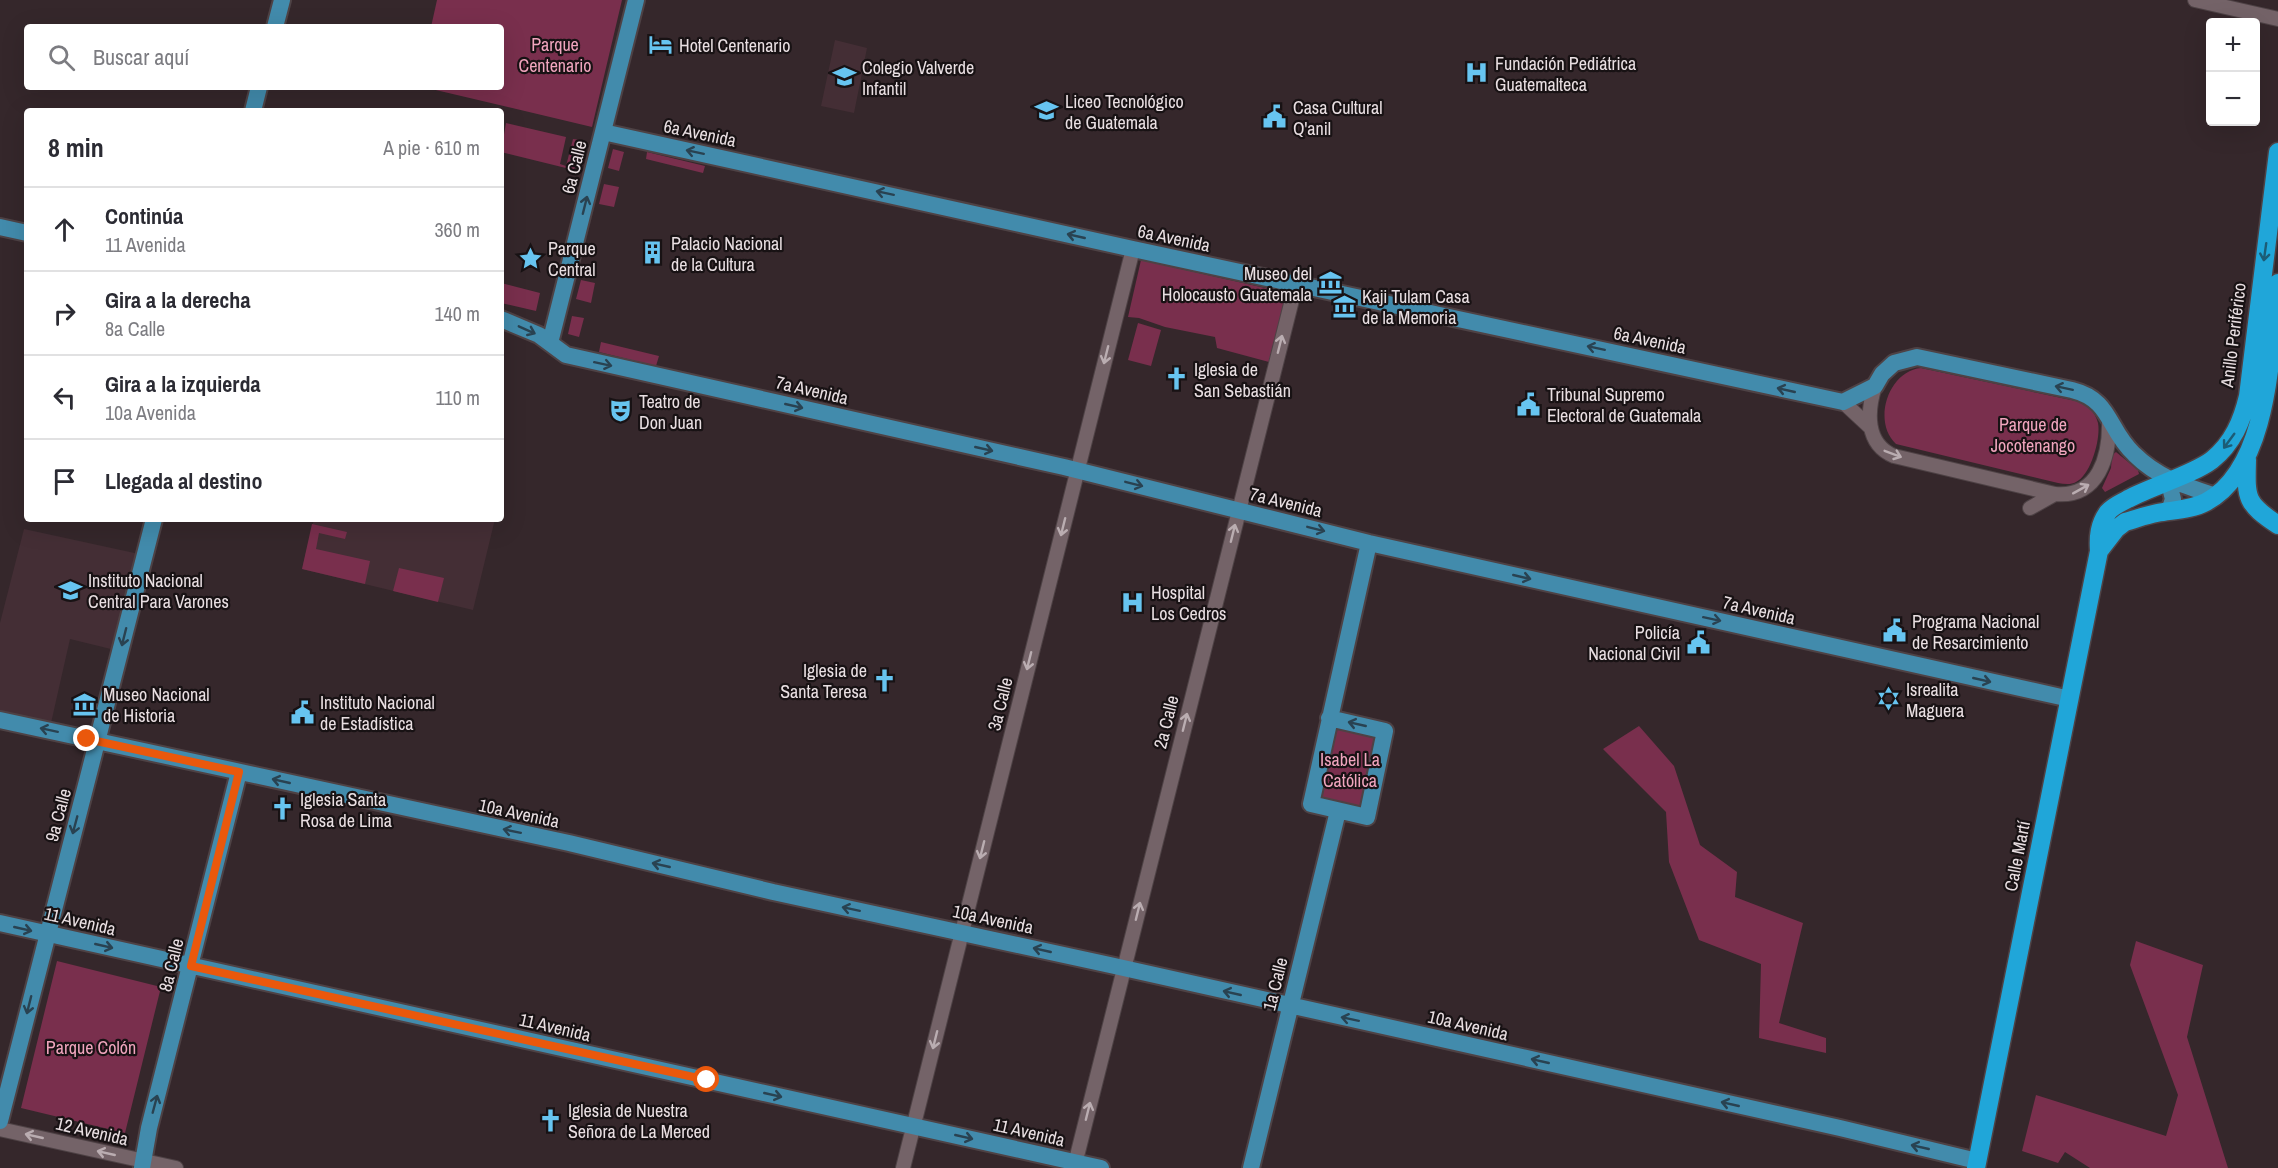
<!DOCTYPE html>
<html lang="es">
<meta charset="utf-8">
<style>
body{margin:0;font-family:"Archivo Narrow",sans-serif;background:#f7f7f7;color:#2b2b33}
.controls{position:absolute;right:18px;top:18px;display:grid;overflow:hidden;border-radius:6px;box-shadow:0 6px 24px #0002}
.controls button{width:54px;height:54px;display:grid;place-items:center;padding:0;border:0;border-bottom:2px solid #e1e1e2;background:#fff;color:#2b2b33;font:30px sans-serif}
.stop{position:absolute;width:18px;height:18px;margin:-14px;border:4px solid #ea580c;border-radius:50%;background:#fff}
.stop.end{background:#ea580c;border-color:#fff;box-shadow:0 2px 6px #0008}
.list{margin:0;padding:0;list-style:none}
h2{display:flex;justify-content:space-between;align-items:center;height:78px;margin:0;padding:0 24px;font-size:26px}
h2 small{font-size:20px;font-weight:400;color:#7c7c81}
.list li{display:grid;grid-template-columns:39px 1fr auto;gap:18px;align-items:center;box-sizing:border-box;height:84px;padding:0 24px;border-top:2px solid #e1e1e2}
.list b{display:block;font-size:22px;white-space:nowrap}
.list p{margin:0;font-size:20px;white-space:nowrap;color:#7c7c81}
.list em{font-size:20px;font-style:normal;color:#7c7c81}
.icon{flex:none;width:33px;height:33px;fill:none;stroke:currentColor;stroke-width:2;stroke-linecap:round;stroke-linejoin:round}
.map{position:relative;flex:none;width:2278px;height:1168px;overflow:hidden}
.search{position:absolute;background:#fff;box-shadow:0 6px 24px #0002;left:24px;top:24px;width:480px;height:66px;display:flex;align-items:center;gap:15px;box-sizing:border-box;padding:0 21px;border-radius:6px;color:#7c7c81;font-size:22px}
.panel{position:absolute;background:#fff;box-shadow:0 6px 24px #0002;left:24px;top:108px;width:480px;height:414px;border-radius:6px}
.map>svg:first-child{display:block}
.built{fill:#442e35}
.green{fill:#792f4d}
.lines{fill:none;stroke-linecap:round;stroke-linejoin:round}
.minor-casing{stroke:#4e4245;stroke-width:16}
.major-casing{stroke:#4e4245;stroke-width:20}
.highway-casing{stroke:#4e4245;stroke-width:21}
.minor{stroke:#746368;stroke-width:14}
.major{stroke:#428bac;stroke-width:16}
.highway{stroke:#20a6d9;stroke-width:18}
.oneway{stroke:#294251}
.oneway2{stroke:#1c5c76}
.oneway3{stroke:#baadb1}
.route{stroke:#ea580c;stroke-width:8}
.labels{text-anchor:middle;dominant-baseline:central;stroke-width:4.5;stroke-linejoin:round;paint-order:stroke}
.park-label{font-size:18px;fill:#f1a5be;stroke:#181214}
.poi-label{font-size:18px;fill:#e9dfe2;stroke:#181214;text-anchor:start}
.street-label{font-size:18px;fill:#e9dfe2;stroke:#181214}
</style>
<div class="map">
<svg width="2278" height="1168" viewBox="0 0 2278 1168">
<rect width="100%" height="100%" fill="#35272b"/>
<!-- built -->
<path class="built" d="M835 40 867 48 854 113 821 106Z
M314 519H495L473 610 302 569Z
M24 529 139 554 115 650 70 639 51 723 0 711V623Z"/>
<!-- green -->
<path class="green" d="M437 0H622L592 127 423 87H501V27H431Z
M506 123 566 137 560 164 566 166 573 139 581 140 574 170 501 152Z
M613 149 624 152 619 171 608 168Z
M647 152 705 166 703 173 646 159Z
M604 184 619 187 614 207 599 204Z
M1141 260 1287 293 1269 362 1217 348 1215 337 1165 327 1139 318 1128 317Z
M581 280 595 283 591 303 576 299Z
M501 283 540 293 536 311 501 303Z
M572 316 584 318 579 337 568 334Z
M1138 323 1161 330 1151 366 1128 360Z
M601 342 659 356 656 366 599 352Z
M1921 368 2076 401C2087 404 2095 411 2098 423 2101 438 2091 475 2076 482 2071 485 2064 484 2058 483L1896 444C1872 422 1888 371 1921 368Z
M2116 452 2138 470 2139 474 2105 492 2102 488 2111 468 2112 455Z
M312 524 347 532 345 539 319 533 316 549 370 561 365 584 302 569Z
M399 568 444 578 438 602 393 591Z
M1639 726 1674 766 1700 845 1737 872 1735 897 1803 923 1779 1023 1826 1038V1053L1759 1038 1761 964 1699 940 1669 862 1666 812 1603 749Z
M1337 729 1378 739 1362 808 1321 799Z
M2136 941 2203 965 2187 1037 2228 1168H2090L2065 1152 2058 1163 2022 1151 2036 1095 2166 1136 2178 1095 2130 965Z
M57 961 161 987 125 1133 21 1108Z"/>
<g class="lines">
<defs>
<path id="minor" d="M2195 0 2278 19
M1875 386C1867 411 1865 444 1894 456L2055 494C2099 498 2110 456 2109 420
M1843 402 1871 428
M2030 508 2055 494
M0 1129 176 1168
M903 1168 1133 249
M1074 1168 1296 284"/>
<path id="major" d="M275 27 282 0
M253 111 259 87
M603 132 1133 249 1843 402 1875 386 1882 374 1894 363 1917 357 2072 390C2112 400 2107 429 2134 454 2158 478 2185 486 2216 496
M0 227 27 233
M501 319 539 335 566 355 1064 467 1369 543 2070 699
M550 343 636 0
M2168 480 2173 499 2169 511
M1329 718 1385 731 1367 817 1311 804 1369 543
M0 720 569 843 773 892 1110 965 1840 1128 1977 1161
M0 923 1101 1168
M0 1121 154 519
M142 1168 149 1128 239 772
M1251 1168 1338 811"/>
<path id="highway" d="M2247 460C2246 498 2245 503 2278 525
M2099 551 2116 529 2125 522C2136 519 2146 515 2157 513 2172 510 2191 510 2206 502 2271 467 2270 349 2278 283
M1976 1168 2099 551C2098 537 2099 524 2108 512 2113 506 2121 503 2128 499 2152 486 2192 475 2212 460 2233 443 2242 421 2248 396L2278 152"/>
</defs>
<!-- minor casing -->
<use href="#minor" class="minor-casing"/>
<!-- major casing -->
<use href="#major" class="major-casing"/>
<!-- highway casing -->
<use href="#highway" class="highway-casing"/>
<!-- minor -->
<use href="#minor" class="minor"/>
<!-- major -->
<use href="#major" class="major"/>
<!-- highway -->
<use href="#highway" class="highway"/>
</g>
<!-- one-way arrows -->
<defs><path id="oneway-shaft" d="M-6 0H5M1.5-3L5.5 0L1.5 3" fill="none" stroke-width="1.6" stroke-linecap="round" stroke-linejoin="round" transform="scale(1.5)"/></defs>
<g class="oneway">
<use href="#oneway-shaft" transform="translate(695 152) rotate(-168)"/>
<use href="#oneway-shaft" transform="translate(885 193) rotate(-168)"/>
<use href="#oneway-shaft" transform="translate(585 205) rotate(-76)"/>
<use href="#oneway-shaft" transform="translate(1076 236) rotate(-167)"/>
<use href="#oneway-shaft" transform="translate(527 330) rotate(24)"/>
<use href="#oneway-shaft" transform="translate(1596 348) rotate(-168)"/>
<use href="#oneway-shaft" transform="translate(603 364) rotate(12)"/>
<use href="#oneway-shaft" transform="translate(2064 388) rotate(-168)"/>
<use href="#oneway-shaft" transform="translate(1786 390) rotate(-167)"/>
<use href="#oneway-shaft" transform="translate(794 406) rotate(13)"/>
<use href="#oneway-shaft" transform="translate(984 449) rotate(13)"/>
<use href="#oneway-shaft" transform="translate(1134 484) rotate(14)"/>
<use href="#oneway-shaft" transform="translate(1316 529) rotate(14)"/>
<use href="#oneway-shaft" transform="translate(1522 577) rotate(13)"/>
<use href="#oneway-shaft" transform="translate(1712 619) rotate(12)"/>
<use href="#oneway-shaft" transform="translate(124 637) rotate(104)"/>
<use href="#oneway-shaft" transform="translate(1982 680) rotate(13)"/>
<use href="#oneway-shaft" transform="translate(1357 724) rotate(-167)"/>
<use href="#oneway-shaft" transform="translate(49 730) rotate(-168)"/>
<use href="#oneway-shaft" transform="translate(281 781) rotate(-167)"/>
<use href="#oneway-shaft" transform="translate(75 825) rotate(105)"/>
<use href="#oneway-shaft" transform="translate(512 831) rotate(-168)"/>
<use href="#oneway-shaft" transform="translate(661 865) rotate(-167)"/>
<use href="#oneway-shaft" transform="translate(851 909) rotate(-168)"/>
<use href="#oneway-shaft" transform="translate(23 929) rotate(13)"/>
<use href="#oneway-shaft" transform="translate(104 946) rotate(13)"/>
<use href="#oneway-shaft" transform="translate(1042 950) rotate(-167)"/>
<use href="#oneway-shaft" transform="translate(1232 993) rotate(-167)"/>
<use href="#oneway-shaft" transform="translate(29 1005) rotate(104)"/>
<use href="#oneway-shaft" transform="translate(1350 1019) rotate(-168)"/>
<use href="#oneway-shaft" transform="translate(1540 1061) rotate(-167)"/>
<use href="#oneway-shaft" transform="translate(773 1095) rotate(13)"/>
<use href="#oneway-shaft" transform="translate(155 1104) rotate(-75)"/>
<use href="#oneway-shaft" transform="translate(1730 1104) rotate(-167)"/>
<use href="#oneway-shaft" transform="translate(964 1137) rotate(13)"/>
<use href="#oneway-shaft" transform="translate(1920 1147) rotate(-167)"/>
</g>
<g class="oneway2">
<use href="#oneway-shaft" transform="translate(2265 252) rotate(98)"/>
<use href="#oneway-shaft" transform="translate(2229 441) rotate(126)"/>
</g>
<g class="oneway3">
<use href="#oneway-shaft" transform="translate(1280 344) rotate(-76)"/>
<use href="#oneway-shaft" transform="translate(1106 355) rotate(104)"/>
<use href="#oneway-shaft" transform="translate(1893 454) rotate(21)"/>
<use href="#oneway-shaft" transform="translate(2081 489) rotate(-29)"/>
<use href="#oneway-shaft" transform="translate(1063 527) rotate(104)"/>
<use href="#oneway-shaft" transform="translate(1233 533) rotate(-76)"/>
<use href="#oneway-shaft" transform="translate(1029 661) rotate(104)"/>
<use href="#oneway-shaft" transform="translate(1185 722) rotate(-76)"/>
<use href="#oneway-shaft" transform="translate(982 850) rotate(104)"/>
<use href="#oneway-shaft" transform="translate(1138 911) rotate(-76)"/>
<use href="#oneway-shaft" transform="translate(935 1040) rotate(104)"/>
<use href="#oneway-shaft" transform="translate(1088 1111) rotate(-76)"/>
<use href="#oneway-shaft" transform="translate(34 1136) rotate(-167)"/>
<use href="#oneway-shaft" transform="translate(106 1153) rotate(-167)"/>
</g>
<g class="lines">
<!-- route -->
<path class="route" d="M87 739 239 772 191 966 707 1080"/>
</g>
<!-- icons -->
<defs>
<symbol id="hotel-bare" viewBox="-9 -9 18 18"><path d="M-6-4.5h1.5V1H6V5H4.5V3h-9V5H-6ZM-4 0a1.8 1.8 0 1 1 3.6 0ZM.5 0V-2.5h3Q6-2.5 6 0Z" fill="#67c4f0" stroke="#181214" stroke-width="2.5" paint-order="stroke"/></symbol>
<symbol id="hospital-bare" viewBox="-9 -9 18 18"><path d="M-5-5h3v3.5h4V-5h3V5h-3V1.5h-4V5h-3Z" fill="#67c4f0" stroke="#181214" stroke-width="2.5" paint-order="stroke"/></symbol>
<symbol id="school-bare" viewBox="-9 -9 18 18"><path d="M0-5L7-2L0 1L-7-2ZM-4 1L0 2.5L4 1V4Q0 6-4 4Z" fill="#67c4f0" stroke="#181214" stroke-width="2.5" paint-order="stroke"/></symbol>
<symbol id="university-bare" viewBox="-9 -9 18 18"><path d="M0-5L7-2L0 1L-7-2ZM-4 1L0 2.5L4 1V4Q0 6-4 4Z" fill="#67c4f0" stroke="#181214" stroke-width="2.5" paint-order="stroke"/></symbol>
<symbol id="civic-bare" viewBox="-9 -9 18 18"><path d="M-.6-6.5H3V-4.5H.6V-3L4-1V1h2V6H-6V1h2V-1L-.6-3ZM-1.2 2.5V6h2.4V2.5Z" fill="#67c4f0" stroke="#181214" stroke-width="2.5" paint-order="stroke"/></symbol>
<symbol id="building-bare" viewBox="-9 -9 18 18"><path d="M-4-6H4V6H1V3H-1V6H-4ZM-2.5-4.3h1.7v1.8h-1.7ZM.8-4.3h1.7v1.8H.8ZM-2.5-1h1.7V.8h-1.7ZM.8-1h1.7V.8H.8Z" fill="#67c4f0" stroke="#181214" stroke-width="2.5" paint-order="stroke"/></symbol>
<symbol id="sight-bare" viewBox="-9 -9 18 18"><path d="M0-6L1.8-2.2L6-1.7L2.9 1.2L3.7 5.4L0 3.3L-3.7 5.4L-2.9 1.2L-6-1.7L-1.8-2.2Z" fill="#67c4f0" stroke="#181214" stroke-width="2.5" paint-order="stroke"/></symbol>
<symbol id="museum-bare" viewBox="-9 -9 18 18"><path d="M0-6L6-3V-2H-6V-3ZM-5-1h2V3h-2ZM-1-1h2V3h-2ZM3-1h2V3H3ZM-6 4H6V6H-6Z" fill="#67c4f0" stroke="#181214" stroke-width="2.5" paint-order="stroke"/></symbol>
<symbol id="church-bare" viewBox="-9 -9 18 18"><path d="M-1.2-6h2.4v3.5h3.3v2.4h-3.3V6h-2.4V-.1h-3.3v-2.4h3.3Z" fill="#67c4f0" stroke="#181214" stroke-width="2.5" paint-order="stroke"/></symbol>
<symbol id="theatre-bare" viewBox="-9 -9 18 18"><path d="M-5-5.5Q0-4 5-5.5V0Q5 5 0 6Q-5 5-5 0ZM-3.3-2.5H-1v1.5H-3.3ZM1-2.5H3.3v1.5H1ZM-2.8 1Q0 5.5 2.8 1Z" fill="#67c4f0" stroke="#181214" stroke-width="2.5" paint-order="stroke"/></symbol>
<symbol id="synagogue-bare" viewBox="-9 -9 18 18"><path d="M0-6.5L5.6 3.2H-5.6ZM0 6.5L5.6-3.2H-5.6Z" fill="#67c4f0" stroke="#181214" stroke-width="2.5" paint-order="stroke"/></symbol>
</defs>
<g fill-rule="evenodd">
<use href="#hotel-bare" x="644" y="28" width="33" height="33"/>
<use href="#hospital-bare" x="1460" y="56" width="33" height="33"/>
<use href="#school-bare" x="828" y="60" width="33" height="33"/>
<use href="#university-bare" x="1030" y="94" width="33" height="33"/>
<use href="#civic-bare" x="1258" y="100" width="33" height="33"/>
<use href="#building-bare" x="636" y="236" width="33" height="33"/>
<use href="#sight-bare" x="514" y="242" width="33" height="33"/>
<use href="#museum-bare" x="1314" y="266" width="33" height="33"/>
<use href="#museum-bare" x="1328" y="290" width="33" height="33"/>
<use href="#church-bare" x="1160" y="362" width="33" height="33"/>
<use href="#civic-bare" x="1512" y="388" width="33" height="33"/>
<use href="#theatre-bare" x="604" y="394" width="33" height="33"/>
<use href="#school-bare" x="54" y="574" width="33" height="33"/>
<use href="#hospital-bare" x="1116" y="586" width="33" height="33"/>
<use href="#civic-bare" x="1878" y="614" width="33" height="33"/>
<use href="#civic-bare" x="1682" y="626" width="33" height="33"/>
<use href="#church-bare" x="868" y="664" width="33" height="33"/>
<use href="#synagogue-bare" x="1872" y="682" width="33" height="33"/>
<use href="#museum-bare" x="68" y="688" width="33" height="33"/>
<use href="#civic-bare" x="286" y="696" width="33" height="33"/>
<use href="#church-bare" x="266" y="792" width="33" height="33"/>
<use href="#church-bare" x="534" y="1104" width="33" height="33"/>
</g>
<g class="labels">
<!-- park labels -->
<g class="park-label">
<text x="555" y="44">Parque<tspan x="555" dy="21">Centenario</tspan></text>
<text x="2033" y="424">Parque de<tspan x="2033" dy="21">Jocotenango</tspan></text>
<text x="1350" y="759">Isabel La<tspan x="1350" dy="21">Católica</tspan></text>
<text x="91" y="1047">Parque Colón</text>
</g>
<!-- poi labels -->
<g class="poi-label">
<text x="679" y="45">Hotel Centenario</text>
<text x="1495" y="63">Fundación Pediátrica<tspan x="1495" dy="21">Guatemalteca</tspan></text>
<text x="862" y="67">Colegio Valverde<tspan x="862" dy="21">Infantil</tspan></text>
<text x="1065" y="101">Liceo Tecnológico<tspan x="1065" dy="21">de Guatemala</tspan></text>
<text x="1293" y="107">Casa Cultural<tspan x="1293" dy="21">Q'anil</tspan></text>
<text x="671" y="243">Palacio Nacional<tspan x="671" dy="21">de la Cultura</tspan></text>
<text x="548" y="248">Parque<tspan x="548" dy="21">Central</tspan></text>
<text x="1312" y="273" text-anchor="end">Museo del<tspan x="1312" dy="21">Holocausto Guatemala</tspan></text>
<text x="1362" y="296">Kaji Tulam Casa<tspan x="1362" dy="21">de la Memoria</tspan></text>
<text x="1194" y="369">Iglesia de<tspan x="1194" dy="21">San Sebastián</tspan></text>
<text x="1547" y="394">Tribunal Supremo<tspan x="1547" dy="21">Electoral de Guatemala</tspan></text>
<text x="639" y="401">Teatro de<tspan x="639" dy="21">Don Juan</tspan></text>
<text x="88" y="580">Instituto Nacional<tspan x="88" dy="21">Central Para Varones</tspan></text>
<text x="1151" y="592">Hospital<tspan x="1151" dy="21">Los Cedros</tspan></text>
<text x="1912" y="621">Programa Nacional<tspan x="1912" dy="21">de Resarcimiento</tspan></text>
<text x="1680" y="632" text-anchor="end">Policía<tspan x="1680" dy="21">Nacional Civil</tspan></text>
<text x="867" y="670" text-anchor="end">Iglesia de<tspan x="867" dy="21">Santa Teresa</tspan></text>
<text x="1906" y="689">Isrealita<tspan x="1906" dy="21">Maguera</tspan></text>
<text x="103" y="694">Museo Nacional<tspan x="103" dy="21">de Historia</tspan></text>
<text x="320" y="702">Instituto Nacional<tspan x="320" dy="21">de Estadística</tspan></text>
<text x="300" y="799">Iglesia Santa<tspan x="300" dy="21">Rosa de Lima</tspan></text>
<text x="568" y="1110">Iglesia de Nuestra<tspan x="568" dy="21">Señora de La Merced</tspan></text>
</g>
<!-- street labels -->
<g class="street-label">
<text transform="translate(700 133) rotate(12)">6a Avenida</text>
<text transform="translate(574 167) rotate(-76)">6a Calle</text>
<text transform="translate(1174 238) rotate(12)">6a Avenida</text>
<text transform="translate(2233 335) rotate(-83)">Anillo Periférico</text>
<text transform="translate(1650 340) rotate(12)">6a Avenida</text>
<text transform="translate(812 390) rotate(13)">7a Avenida</text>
<text transform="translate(1286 502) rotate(14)">7a Avenida</text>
<text transform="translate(1759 610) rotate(13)">7a Avenida</text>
<text transform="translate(1000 704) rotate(-76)">3a Calle</text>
<text transform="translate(1166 722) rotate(-76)">2a Calle</text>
<text transform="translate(519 813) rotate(12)">10a Avenida</text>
<text transform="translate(58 815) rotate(-75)">9a Calle</text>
<text transform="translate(2017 856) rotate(-79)">Calle Martí</text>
<text transform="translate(993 919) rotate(12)">10a Avenida</text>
<text transform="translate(80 921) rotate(13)">11 Avenida</text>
<text transform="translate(171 965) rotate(-76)">8a Calle</text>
<text transform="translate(1275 984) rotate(-76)">1a Calle</text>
<text transform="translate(1468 1025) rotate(13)">10a Avenida</text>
<text transform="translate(555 1027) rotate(13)">11 Avenida</text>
<text transform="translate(92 1131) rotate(13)">12 Avenida</text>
<text transform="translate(1029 1132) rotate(13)">11 Avenida</text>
</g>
</g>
</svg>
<div class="controls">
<button>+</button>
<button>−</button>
</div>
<div class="stop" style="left:707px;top:1080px"></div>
<div class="stop end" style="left:87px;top:739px"></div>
<div class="search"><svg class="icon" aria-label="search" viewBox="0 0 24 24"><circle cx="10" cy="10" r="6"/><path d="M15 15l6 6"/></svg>Buscar aquí</div>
<section class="panel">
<h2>8 min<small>A pie · 610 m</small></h2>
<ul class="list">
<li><svg class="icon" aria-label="ahead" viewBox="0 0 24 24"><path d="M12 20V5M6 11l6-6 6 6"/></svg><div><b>Continúa</b><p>11 Avenida</p></div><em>360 m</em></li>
<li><svg class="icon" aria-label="right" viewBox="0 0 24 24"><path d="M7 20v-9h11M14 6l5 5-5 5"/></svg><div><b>Gira a la derecha</b><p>8a Calle</p></div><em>140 m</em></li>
<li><svg class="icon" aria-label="left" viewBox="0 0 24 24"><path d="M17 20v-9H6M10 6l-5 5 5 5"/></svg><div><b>Gira a la izquierda</b><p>10a Avenida</p></div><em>110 m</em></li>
<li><svg class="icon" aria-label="arrive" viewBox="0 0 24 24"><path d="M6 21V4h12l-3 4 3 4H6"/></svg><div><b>Llegada al destino</b></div></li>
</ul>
</section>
</div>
